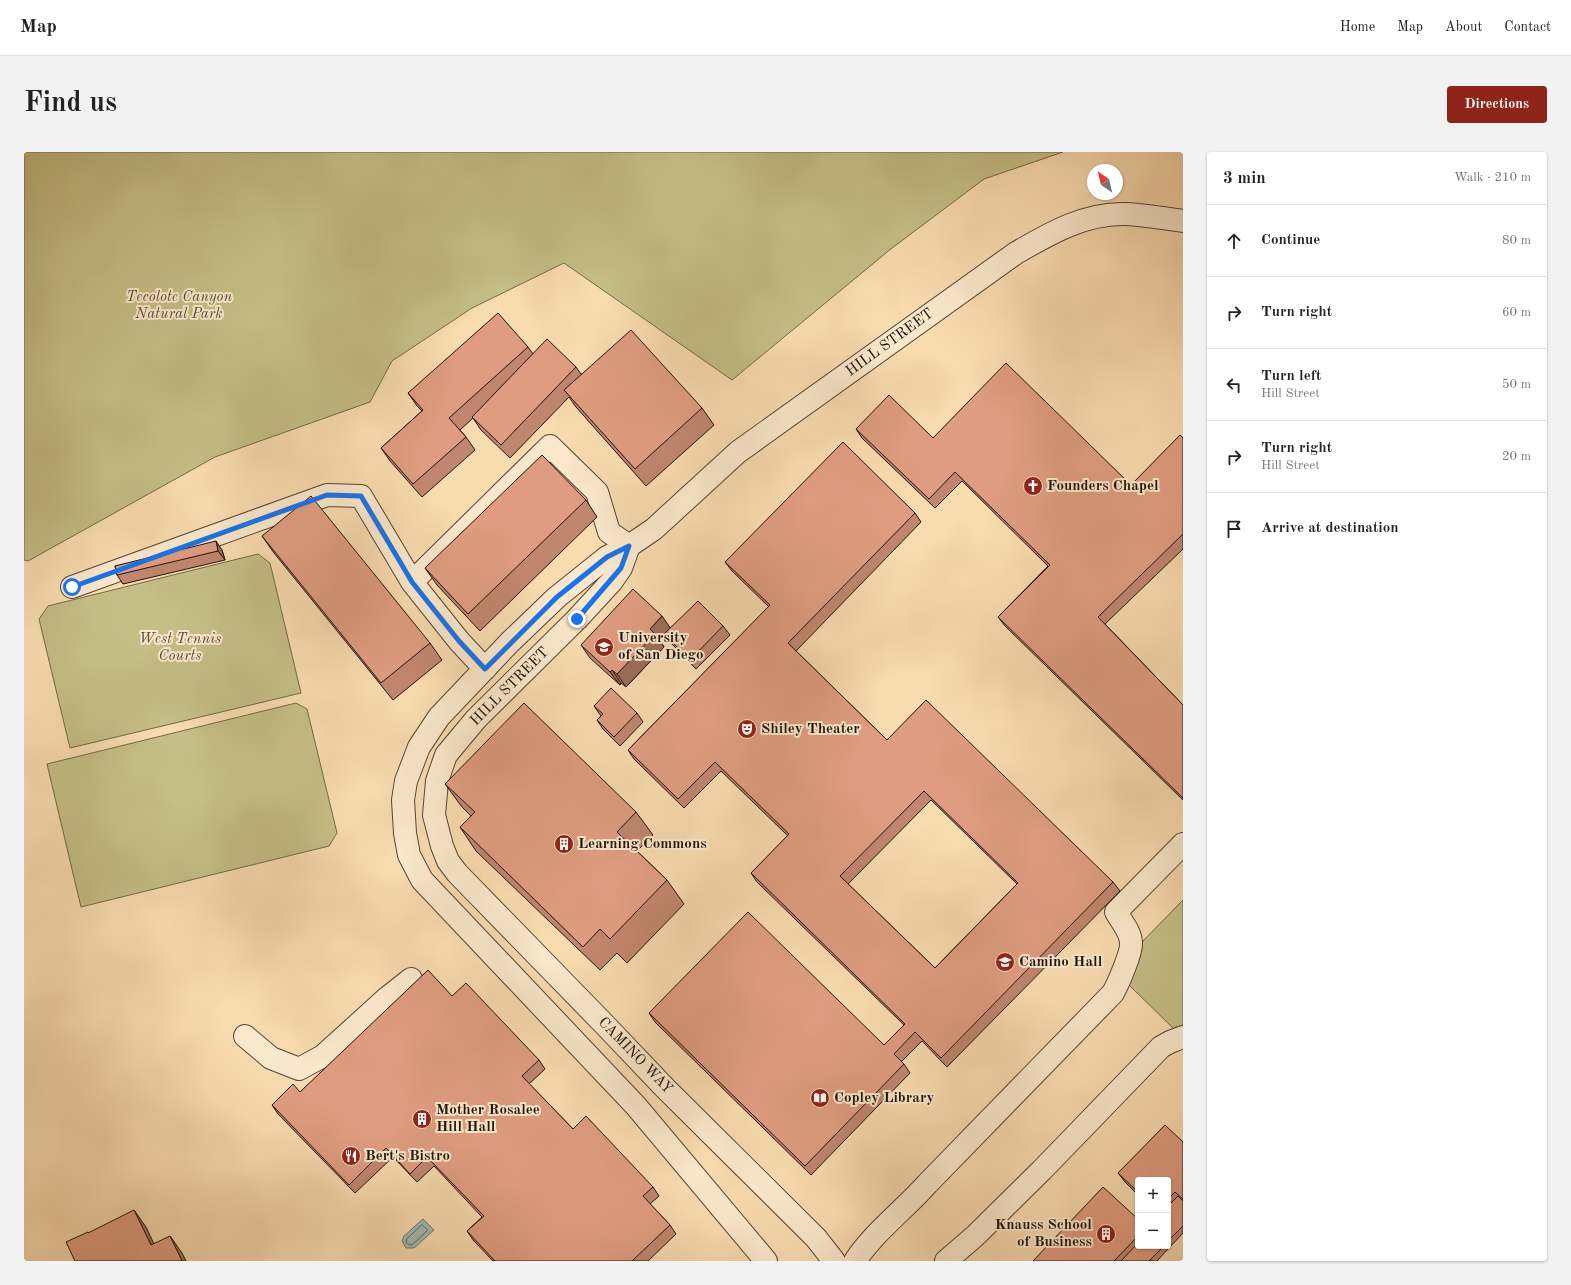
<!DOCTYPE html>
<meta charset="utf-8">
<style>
body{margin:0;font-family:"Old Standard TT",serif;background:#f2f2f2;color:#222}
.controls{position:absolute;right:12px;bottom:12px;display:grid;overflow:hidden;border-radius:4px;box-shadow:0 1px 3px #0004}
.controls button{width:36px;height:36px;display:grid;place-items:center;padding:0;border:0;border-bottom:1px solid #e0e0e0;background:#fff;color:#222;font:20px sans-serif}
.compass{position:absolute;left:1063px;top:12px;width:36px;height:36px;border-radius:50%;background:#fff;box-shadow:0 1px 3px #0004;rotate:326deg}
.stop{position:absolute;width:12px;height:12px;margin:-9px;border:3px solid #1a73e8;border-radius:50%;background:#fff}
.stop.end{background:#1a73e8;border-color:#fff;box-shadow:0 1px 4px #0008}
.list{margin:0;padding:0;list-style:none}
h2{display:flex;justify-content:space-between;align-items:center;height:52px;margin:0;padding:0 16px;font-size:17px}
h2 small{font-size:13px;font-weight:400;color:#767676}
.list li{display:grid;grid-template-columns:26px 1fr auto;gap:12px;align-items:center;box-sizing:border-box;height:72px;padding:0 16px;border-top:1px solid #e0e0e0}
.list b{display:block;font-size:15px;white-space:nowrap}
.list p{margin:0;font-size:13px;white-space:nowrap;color:#767676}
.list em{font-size:13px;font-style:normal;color:#767676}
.icon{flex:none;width:22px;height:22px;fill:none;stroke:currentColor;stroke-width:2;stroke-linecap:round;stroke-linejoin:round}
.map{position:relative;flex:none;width:1159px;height:1109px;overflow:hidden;border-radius:4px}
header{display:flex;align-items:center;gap:24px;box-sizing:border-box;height:56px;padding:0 20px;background:#fff;border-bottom:1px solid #e0e0e0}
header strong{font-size:19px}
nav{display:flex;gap:22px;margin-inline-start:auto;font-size:14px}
.intro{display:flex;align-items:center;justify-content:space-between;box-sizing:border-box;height:96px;padding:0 24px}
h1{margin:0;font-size:28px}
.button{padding:10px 18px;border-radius:4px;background:#8f2418;color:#fff;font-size:14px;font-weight:700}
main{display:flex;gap:24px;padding:0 24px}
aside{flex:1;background:#fff;border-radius:4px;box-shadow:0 1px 3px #0004}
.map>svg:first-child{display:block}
.green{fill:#c5be86;stroke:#726848}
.water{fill:#a1b9b5;stroke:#6d7671}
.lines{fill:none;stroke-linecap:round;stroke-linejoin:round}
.shore{stroke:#606660;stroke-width:1}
.minor-casing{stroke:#564434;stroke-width:24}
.minor{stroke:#fbe8cc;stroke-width:22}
.wall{fill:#c0866e;stroke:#20120a;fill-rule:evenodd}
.shaded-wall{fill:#9c6d5a;stroke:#20120a}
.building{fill:#df9c80;stroke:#20120a;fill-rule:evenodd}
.route{stroke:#1a73e8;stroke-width:5}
.labels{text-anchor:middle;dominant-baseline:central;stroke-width:4;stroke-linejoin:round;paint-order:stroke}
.park-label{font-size:15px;font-style:italic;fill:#5a4e35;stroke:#fbe8cc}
.street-label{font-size:15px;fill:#20120a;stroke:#fbe8cc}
.poi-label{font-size:15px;font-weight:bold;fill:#20120a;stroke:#fbe8cc;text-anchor:start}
</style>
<header>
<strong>Map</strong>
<nav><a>Home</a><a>Map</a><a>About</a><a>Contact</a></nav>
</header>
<div class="intro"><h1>Find us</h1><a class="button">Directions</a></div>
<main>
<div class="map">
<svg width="1159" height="1109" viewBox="0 0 1159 1109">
<rect width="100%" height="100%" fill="#f9dbb0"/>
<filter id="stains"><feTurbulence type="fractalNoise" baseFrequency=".005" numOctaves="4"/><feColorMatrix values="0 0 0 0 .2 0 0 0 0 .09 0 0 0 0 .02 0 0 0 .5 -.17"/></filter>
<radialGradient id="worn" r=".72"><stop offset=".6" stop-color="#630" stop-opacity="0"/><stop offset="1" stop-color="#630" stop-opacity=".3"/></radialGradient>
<!-- green -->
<path class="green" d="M0 0H1039L960 27 868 96 708 228 540 111 448 156 368 209 346 250 191 305 4 409 0 408Z
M234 402 246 411 277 541 46 596 15 467 24 454Z
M272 551 283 557 313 681 305 694 57 755 23 612Z
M1159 748V876L1152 879 1103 831 1119 789Z"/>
<!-- water -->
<path class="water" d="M399 1067 410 1078 390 1096H382L378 1089 380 1084Z"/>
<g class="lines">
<!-- shore -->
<path class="shore" d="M398 1073 403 1077V1079L388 1093 384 1092 382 1090 383 1087Z"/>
<defs>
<path id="minor" d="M605 394 597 416 588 429 553 467 452 567 422 603 413 629 410 663 418 694 424 709 433 721 581 873 641 936 792 1086 810 1109
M388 430 526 294 573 340 585 380 605 394
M48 435 303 343 337 344 388 430 435 489 461 517
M221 884 247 906 275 917 299 904 363 846 387 827
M742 1109 612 954 398 728 385 703 381 681 379 648 382 629 395 595 415 565 486 490 533 445 583 405 605 394 630 377 714 300 992 101C1025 82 1060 61 1101 62 1120 63 1140 66 1159 69
M831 1109C850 1080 880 1058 903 1032 965 968 1027 904 1089 841 1094 832 1108 800 1107 791 1107 780 1097 769 1092 760L1159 692
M922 1109 951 1084 1018 1018 1137 895 1146 890 1159 885"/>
</defs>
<!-- minor casing -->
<use href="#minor" class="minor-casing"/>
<!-- minor -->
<use href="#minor" class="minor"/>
</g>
<!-- wall -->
<path class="wall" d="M504 195 509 202 552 215 557 222 678 256 690 273 622 334 552 255 545 245 486 306 457 278 449 266 436 278 442 285 451 298 398 345 366 309 357 296 398 259 393 254 384 241Z
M832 277 909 286 1107 333 1159 286V397L1081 472 1159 553V648L981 474 974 465 1024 414 938 329 911 356 838 286Z
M562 348 573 365 456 479 413 433 401 416Z
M891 361 897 370 772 499 863 588 1089 730 1096 739 923 915 898 889 877 910 880 912 886 921 787 1023 631 870 625 861 860 893 880 873 733 730 727 721 764 684 697 619 660 656 610 607 604 598 745 455 708 419 701 410ZM907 648 993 732 911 816 824 732Z
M238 384 406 491 418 508 369 548 250 401Z
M198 398 201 408 99 432 93 423 91 414Z
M699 474 706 483 672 517 647 491 641 484 636 489 640 495 602 535 597 531 596 533 566 506 557 493 647 476Z
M570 554 613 561 619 570 596 594 579 577 573 568 577 564Z
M421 632 612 660 629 683 613 699 643 728 660 752 603 811 593 801 576 818 452 699 436 675 447 664 438 655Z
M428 844 515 908 521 917 505 932 549 977 629 1035 635 1044 626 1052 646 1073 652 1082 624 1109H469L449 1088 443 1079 458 1065 410 1014 393 1030 369 1005 331 1041 254 962 248 953 276 940Z
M1159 990V1081L1133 1109H1009L1114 1067V1094H1144V1028H1114V1043L1101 1030 1094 1021Z"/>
<!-- shaded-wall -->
<path class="shaded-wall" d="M192 389 198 398 201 408 194 399Z
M638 464 647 477 636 489 640 495 602 535 593 522 626 477Z
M588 518 597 531 596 533 586 520Z
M110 1058 122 1075 138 1109 127 1093Z
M146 1084 158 1101 162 1109H158Z"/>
<!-- building -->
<path class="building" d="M474 161 504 195 425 266 442 285 389 332 357 296 399 258 384 241Z
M607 178 678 256 611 317 540 238Z
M523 187 552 215 477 293 448 265Z
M982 211 1107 333 1156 283 1159 286V382L1074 465 1159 553V646L974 465 1026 413 931 320 905 347 832 277 865 243 909 286Z
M819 290 891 361 764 491 863 588 902 548 1089 730 917 906 891 880 870 902 880 912 781 1014 625 861 724 760 860 893 881 872 727 721 765 682 691 610 654 647 604 598 746 453 701 410ZM900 639 994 731 911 816 816 724Z
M518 303 562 348 444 462 401 416Z
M287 344 406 491 357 531 238 384Z
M192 389 194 399 93 423 91 414Z
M609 437 638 464 626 477 631 482 593 522 588 518 586 520 557 493Z
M674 449 699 474 666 508 640 482Z
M587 536 613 561 590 585 573 568 579 562 570 554Z
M500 551 612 660 593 680 643 728 586 787 576 777 559 795 436 675 451 660 421 632Z
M404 818 428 844 442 831 515 908 498 924 549 977 562 964 629 1035 619 1044 646 1073 608 1109H471L443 1079 460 1064 403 1005 386 1022 362 996 325 1033 248 953 269 932 276 940Z
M1141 973 1159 990V1047L1151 1040 1144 1047V1028H1114V1040L1094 1021Z
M1079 1035 1114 1067V1084L1090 1109H1009Z
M1154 1044 1159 1049V1074L1144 1089V1054Z
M110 1058 127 1093 146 1084 158 1109H51L42 1090 64 1080V1081Z
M1114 1091V1094H1140L1125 1109H1097Z"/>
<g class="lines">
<!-- route -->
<path class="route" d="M48 435 303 343 337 344 388 430 435 489 461 517 533 445 583 405 605 394 597 416 553 467"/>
</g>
<!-- icons -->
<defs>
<symbol id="church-disc" viewBox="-11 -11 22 22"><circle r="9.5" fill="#8f2418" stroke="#fbe8cc"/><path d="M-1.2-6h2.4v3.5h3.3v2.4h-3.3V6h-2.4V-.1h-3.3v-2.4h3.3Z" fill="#fff"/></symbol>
<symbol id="university-disc" viewBox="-11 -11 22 22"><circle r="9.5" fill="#8f2418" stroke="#fbe8cc"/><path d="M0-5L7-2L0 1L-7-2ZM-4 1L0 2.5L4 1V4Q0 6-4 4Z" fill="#fff"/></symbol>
<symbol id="theatre-disc" viewBox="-11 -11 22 22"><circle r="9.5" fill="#8f2418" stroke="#fbe8cc"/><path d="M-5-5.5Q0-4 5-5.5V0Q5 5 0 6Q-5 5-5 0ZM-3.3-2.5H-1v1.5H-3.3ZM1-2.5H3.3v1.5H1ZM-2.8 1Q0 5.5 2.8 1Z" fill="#fff"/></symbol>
<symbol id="building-disc" viewBox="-11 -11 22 22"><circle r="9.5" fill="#8f2418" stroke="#fbe8cc"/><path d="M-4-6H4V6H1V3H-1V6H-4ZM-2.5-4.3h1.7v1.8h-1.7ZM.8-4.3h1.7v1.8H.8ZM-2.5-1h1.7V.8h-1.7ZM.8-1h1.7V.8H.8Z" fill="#fff"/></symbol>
<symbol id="library-disc" viewBox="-11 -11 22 22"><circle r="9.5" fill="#8f2418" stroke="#fbe8cc"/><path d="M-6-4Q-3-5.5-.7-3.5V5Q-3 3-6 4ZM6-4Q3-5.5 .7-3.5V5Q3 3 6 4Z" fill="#fff"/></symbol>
<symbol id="restaurant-disc" viewBox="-11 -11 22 22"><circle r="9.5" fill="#8f2418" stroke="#fbe8cc"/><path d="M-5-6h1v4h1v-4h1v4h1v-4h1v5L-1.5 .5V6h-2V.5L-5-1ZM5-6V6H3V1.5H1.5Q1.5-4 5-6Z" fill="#fff"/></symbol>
</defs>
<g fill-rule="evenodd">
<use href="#church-disc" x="998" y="323" width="22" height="22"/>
<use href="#university-disc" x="569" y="484" width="22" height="22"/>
<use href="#theatre-disc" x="712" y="566" width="22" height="22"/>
<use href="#building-disc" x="529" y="681" width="22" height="22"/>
<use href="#university-disc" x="970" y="799" width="22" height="22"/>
<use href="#library-disc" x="785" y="935" width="22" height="22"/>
<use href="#building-disc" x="387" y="956" width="22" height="22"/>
<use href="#restaurant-disc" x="316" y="993" width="22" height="22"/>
<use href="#building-disc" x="1071" y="1071" width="22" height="22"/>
</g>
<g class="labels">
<!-- park labels -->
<g class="park-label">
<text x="155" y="145">Tecolote Canyon<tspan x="155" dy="17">Natural Park</tspan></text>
<text x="156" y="487">West Tennis<tspan x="156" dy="17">Courts</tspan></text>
</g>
<!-- street labels -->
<g class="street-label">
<text transform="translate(866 191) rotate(-36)">HILL STREET</text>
<text transform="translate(486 535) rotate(-45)">HILL STREET</text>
<text transform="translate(611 904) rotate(46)">CAMINO WAY</text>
</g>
<!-- poi labels -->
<g class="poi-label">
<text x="1023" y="334">Founders Chapel</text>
<text x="594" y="486">University<tspan x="594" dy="17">of San Diego</tspan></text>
<text x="737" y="577">Shiley Theater</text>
<text x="554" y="692">Learning Commons</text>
<text x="995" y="810">Camino Hall</text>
<text x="810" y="946">Copley Library</text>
<text x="412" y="958">Mother Rosalee<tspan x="412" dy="17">Hill Hall</tspan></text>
<text x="341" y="1004">Bert's Bistro</text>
<text x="1068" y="1073" text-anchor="end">Knauss School<tspan x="1068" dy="17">of Business</tspan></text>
</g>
</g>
<rect width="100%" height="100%" filter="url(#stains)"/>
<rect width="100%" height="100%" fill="url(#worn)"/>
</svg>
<div class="controls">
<button>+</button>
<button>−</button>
</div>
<svg class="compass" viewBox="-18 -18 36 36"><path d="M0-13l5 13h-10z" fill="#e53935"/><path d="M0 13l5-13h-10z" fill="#767676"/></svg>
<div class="stop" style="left:48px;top:435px"></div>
<div class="stop end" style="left:553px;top:467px"></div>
</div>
<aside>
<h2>3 min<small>Walk · 210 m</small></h2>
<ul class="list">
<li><svg class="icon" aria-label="ahead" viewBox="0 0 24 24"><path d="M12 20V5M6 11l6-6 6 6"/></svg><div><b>Continue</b></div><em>80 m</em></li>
<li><svg class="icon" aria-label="right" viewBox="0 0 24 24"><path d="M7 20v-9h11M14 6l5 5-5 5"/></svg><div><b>Turn right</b></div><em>60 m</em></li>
<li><svg class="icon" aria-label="left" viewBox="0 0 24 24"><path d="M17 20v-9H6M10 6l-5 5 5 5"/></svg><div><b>Turn left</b><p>Hill Street</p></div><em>50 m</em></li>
<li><svg class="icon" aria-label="right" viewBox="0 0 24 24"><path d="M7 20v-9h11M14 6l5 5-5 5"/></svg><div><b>Turn right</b><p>Hill Street</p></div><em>20 m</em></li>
<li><svg class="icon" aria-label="arrive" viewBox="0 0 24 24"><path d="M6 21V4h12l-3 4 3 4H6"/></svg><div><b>Arrive at destination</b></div></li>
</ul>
</aside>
</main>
